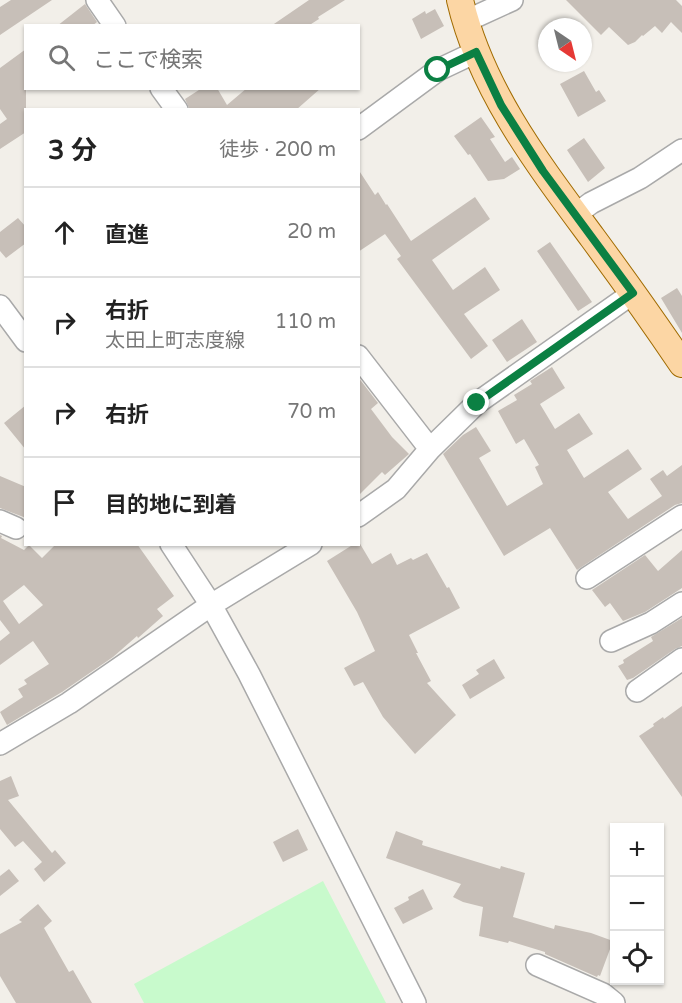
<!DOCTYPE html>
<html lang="ja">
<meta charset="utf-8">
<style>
body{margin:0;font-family:"Varela Round","Noto Sans JP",sans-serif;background:#f6f6f6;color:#222}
.controls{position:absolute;right:18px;bottom:18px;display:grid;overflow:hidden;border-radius:0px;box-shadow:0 2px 4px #0004}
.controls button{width:54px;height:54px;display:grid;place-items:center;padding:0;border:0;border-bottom:2px solid #e0e0e0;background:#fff;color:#222;font:30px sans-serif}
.compass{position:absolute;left:538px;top:18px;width:54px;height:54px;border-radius:50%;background:#fff;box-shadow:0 2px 4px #0004;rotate:145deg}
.stop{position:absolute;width:18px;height:18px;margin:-14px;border:4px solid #0b8043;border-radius:50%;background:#fff}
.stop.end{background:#0b8043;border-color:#fff;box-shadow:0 2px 6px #0008}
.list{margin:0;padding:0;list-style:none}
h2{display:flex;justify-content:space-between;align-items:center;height:78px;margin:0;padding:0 24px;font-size:26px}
h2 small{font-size:20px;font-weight:400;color:#767676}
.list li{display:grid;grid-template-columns:39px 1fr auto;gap:18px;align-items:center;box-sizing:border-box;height:90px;padding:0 24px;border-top:2px solid #e0e0e0}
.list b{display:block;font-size:22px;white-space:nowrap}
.list p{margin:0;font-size:20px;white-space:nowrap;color:#767676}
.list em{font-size:20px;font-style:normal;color:#767676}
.icon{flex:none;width:33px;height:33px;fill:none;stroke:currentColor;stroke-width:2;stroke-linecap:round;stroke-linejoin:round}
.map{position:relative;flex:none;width:682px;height:1003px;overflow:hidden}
.search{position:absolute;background:#fff;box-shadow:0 2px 4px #0004;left:24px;top:24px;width:336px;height:66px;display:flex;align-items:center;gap:15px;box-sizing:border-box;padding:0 21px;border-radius:0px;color:#767676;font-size:22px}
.panel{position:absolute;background:#fff;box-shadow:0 2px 4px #0004;left:24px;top:108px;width:336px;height:438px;border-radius:0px}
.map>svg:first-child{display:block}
.park{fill:#c8facc}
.building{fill:#c7bfb8;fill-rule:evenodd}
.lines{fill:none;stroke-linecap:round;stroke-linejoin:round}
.minor-casing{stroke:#a9a9a9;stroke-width:24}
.major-casing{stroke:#a06b00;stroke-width:28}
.minor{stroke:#fff;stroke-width:21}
.major{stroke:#fcd6a4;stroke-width:26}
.route{stroke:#0b8043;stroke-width:8}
</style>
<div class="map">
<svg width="682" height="1003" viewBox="0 0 682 1003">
<rect width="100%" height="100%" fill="#f2efe9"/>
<!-- park -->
<path class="park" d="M323 881 386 1003H144L134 984Z"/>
<!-- building -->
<path class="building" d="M11 0H52L0 35V7Z
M309 0H345L318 17 319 19 308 26H271Z
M566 0H676L682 6V33L671 22 662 33 655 26 643 36 642 35 635 42 628 45 609 27 601 35Z
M85 4 97 22 92 26H57Z
M435 9 444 26 421 39 412 19 425 11 426 14Z
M26 49V132L0 149V124L7 119 0 109V68Z
M584 71 596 92 599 90 606 101 578 117 560 84Z
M202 88H217L227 105 247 88H321L296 110H190L185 99Z
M481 117 495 137 490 139 505 162 512 157 520 169 504 179 488 181 470 154 468 155 454 136Z
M584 138 605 168 588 182 567 150Z
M358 169 375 195 378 192 386 205 387 204 411 241 475 197 490 219 432 260 453 290 485 267 500 290 464 314 488 346 471 359 397 259 401 256 385 234 358 252Z
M18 218 26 227V243L6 258 0 251V232Z
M550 242 592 302 578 311 537 251Z
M677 288 682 296V333L661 298Z
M522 319 537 342 507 362 492 340Z
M552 367 565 388 540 404 555 429 579 413 593 434 567 450 584 478 628 449 642 469 608 492 628 519 662 496 650 479 663 470 667 476 682 465V503L675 505 577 570 550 528 504 556 443 454 463 435 476 427 491 451 479 458 507 506 543 484 535 467 539 465 524 439 516 444 498 411 517 400 514 395 532 384 530 381Z
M358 377 378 403 371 409 392 437 409 454 385 475 382 472 358 496Z
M26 405V450L4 423Z
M0 476 26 487V518L0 508Z
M0 535 2 536 1 538 24 550 29 545 42 558 56 544H137L174 596 157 609 163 616 138 638 137 636 113 657 62 692 7 725 0 712 23 697 18 689 27 684 24 680 49 664 33 641 0 665V641L10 633 0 620ZM24 585 43 605 19 624 3 601Z
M359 542 372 564 391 553 397 565 411 558 413 560 427 553 447 588 449 587 460 608 409 635 418 653H416L431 681 427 683 456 715 415 754 383 717 363 682 354 686 344 668 375 651 357 612 327 561 354 544H358Z
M682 550V588L645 612 623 621 610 603 605 607 592 590 645 555 658 571Z
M682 618V646L675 649 633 678 627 680 618 666 624 663 623 660 653 641 651 637Z
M494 659 505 678 470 699 462 685 479 674 476 670Z
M682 706V797L639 736 654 726 653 724 663 717 664 719Z
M11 776 19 796 8 800 52 853 55 850 66 863 44 882 34 869 42 862 23 841 15 847 0 829V781Z
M298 829 308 850 283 862 273 842Z
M396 831 423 841 422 845 500 869 501 866 525 873 513 917 554 929 555 925 591 933 613 941 600 976 598 975 597 977 545 954V952L509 941 508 943 479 936 483 907 463 902 453 897 461 884 386 858Z
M9 869 19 881 0 896V876Z
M423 889 433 909 403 924 394 908 409 900 408 897Z
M38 904 52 921 44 928 69 972 73 970 92 1003H16L0 976V934L22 922 19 920Z"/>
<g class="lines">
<defs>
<path id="minor" d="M97 0 115 26
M466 21 512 0
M161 88 177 110
M358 129 438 70 476 52
M575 215 591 203 640 178 682 150
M0 306 26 341
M358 356 430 449
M358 516 396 489 430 449 477 403 633 293
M0 521 16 528
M171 544 211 605 249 674 415 1003
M587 578 682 516
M611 641 651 623 682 603
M637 691 682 659
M0 744 69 703 211 605 311 544
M537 965 603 994 614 1003"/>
<path id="major" d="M460 0C481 90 538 164 592 237 623 279 653 321 682 364"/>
</defs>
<!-- minor casing -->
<use href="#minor" class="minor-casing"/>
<!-- major casing -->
<use href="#major" class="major-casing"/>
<!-- minor -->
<use href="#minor" class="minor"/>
<!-- major -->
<use href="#major" class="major"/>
</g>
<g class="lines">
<!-- route -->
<path class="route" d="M438 70 476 52 501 105 543 171 633 293 477 403"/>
</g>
</svg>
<div class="controls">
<button>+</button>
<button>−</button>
<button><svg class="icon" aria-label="locate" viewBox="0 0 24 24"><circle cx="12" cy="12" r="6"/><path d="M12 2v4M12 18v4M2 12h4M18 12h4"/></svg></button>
</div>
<svg class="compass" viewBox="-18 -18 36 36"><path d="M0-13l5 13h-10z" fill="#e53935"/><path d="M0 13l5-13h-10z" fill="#767676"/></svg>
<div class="stop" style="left:438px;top:70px"></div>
<div class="stop end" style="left:477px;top:403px"></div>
<div class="search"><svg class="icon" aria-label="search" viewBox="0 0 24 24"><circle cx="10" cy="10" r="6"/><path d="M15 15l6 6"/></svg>ここで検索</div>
<section class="panel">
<h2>3 分<small>徒歩 · 200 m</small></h2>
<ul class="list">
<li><svg class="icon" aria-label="ahead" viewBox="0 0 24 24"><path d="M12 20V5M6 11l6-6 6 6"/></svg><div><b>直進</b></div><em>20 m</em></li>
<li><svg class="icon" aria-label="right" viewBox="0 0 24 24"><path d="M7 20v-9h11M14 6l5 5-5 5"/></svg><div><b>右折</b><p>太田上町志度線</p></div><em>110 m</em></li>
<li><svg class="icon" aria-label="right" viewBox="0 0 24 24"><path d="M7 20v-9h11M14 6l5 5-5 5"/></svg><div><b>右折</b></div><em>70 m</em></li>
<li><svg class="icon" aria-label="arrive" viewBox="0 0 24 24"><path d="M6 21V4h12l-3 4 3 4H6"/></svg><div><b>目的地に到着</b></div></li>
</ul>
</section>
</div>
